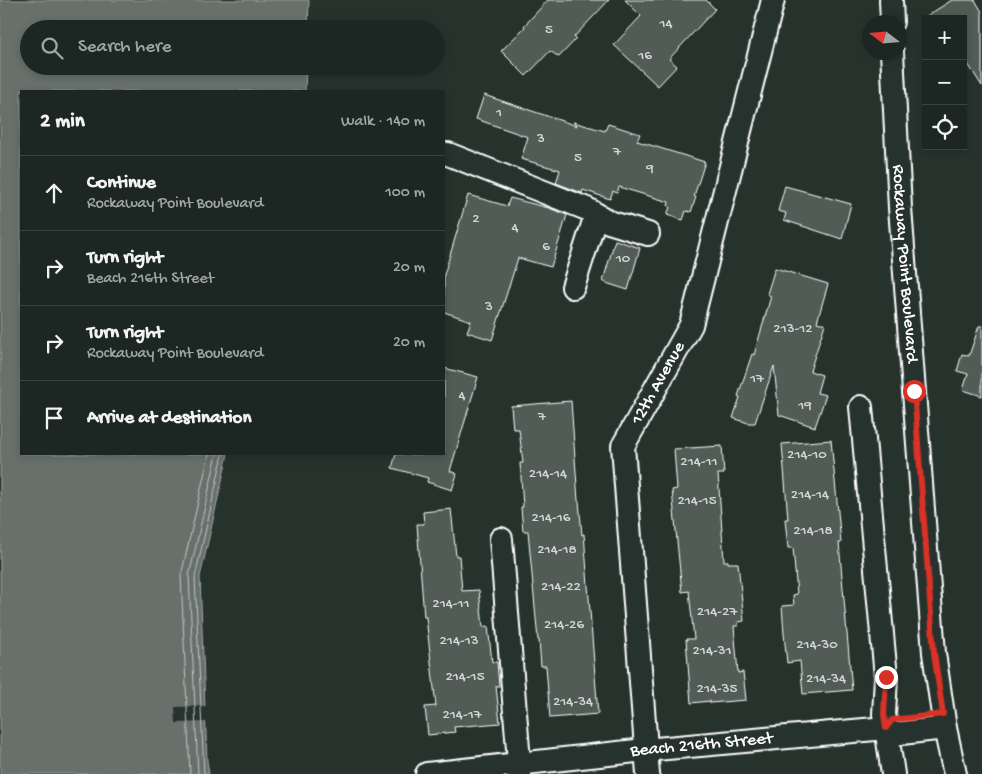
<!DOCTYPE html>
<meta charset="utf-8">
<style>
body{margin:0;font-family:"Gochi Hand",sans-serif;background:#252e2a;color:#f1f3f6}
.controls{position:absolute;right:15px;top:15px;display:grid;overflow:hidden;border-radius:0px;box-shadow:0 2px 8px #0003}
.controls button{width:45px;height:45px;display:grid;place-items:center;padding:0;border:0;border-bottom:1px solid #3a4340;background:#1c2622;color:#f1f3f6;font:25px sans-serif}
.compass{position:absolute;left:862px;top:15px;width:45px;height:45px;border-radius:50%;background:#1c2622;box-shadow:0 2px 8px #0003;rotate:286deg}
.stop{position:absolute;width:15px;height:15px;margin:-11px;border:4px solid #d93025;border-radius:50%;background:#fff}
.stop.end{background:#d93025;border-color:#fff;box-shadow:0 1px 5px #0008}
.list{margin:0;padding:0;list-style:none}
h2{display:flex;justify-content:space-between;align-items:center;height:65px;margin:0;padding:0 20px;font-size:21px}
h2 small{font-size:16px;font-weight:400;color:#a0a5a5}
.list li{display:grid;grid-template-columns:32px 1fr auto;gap:15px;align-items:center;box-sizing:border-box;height:75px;padding:0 20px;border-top:1px solid #3a4340}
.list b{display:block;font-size:19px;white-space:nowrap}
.list p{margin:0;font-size:16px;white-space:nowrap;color:#a0a5a5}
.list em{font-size:16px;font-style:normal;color:#a0a5a5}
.icon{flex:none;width:28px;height:28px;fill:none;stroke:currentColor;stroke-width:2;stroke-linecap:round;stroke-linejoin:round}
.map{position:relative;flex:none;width:982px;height:774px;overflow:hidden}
.search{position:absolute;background:#1c2622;box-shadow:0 2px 8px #0003;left:20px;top:20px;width:425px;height:55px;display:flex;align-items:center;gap:12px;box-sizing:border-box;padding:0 18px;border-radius:28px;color:#a0a5a5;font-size:19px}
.panel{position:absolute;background:#1c2622;box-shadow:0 2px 8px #0003;left:20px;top:90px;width:425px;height:365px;border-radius:0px}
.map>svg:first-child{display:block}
.water{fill:#67706c;stroke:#a4a9a7}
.pier{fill:#26332d}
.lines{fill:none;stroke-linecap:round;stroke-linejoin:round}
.shore{stroke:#c2c6c4;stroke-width:1}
.building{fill:#515c57;stroke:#fff}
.minor-casing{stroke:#fff;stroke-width:26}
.minor{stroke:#26332d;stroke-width:22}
.route{stroke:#d93025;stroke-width:6}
.labels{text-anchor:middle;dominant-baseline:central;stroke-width:4.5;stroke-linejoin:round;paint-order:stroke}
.number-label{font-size:15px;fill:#d4d6d5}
.street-label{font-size:18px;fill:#fff;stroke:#26332d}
</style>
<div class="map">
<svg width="982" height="774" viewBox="0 0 982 774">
<rect width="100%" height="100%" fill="#26332d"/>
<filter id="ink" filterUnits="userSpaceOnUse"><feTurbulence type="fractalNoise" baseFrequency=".02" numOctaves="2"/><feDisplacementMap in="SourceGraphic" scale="10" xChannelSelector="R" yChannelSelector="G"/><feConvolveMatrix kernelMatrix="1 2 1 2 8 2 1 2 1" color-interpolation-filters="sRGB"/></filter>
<g filter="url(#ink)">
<!-- water -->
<path class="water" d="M0 0H309L308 29H29V66H306L305 91H21V454H228L200 577 207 761 209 774H0Z"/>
<!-- pier -->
<path class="pier" d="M207 706 208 722 176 723 175 707Z"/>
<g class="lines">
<!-- shore -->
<path class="shore" d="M190 774 181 576 209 454
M198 774 189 576 217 454
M204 774 195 577 223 454"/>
</g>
<!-- building -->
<path class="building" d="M548 0H609L574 37 576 39 559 57 550 51 526 76 501 51 525 27 524 26Z
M625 0H706L715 9 669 59 677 66 658 86 614 45 641 16Z
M952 0H975L982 12V86L963 56V19H922Z
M484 95 577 126 573 122 605 131 608 124 640 134 637 141 705 162 694 196 696 197 691 212 686 211 683 220 667 215 670 207 668 206 669 202 619 187 617 193 613 191 610 199 583 190 582 193 556 183 560 170 521 159 528 137 476 119Z
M785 186 851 204 842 239 784 220 786 213 778 211Z
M468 195 507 206 510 198 549 208 567 215 551 267 518 258 492 340 467 332 471 321 444 312V275Z
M615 240 640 248 628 290 606 283 603 281Z
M775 268 828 284 817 322 825 324 810 371 822 375 817 393 826 395 815 427 779 415 774 366 755 423H748L733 418 740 397 738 396 752 354 754 355 771 296 767 294Z
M979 326H982V396L963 390 968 374 957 371 962 354 969 356Z
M444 368 478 377 450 471 457 474 452 490 427 482 428 478 392 468 396 454H444Z
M571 401 578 501H579L582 535 584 534 598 714 550 718 546 666H541L539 640H538L528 531H523L521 507H523L520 463H523L519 429H513L511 406Z
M831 440 841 543H839L852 690 803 694 800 661 787 663 784 634 782 606 794 605 793 595 797 594 793 548H788L785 519H788L782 444Z
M722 446 724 474H718L724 561H728V563H738L744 621 738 622V626H734L738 673 743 672 746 700 710 703V701L691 703 686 639H694L689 591 682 592 672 490 677 489 674 449Z
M451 509 456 556H459L462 591 479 590 483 627 488 626 492 662H497L499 686H496L500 723 454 727 455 732 428 735 425 707 436 706 426 617H424L417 524H424L423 512Z"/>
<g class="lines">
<defs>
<g id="minor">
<path d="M891 0 892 22"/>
<path id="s1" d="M892 52 900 208 934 653 945 728 955 774"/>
<path d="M448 154 587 209 609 222 648 234"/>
<path d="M573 287 596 215"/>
<path d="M861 407 886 677 884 714 893 774"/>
<path d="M501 539 520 774"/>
<path id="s2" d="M427 774 645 750 886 728 893 734 945 728"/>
<path id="s3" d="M648 774 623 446 691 325 773 0"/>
</g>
</defs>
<!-- minor casing -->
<use href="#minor" class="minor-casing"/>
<!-- minor -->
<use href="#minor" class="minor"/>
</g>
</g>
<g class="lines" filter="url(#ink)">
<!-- route -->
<path class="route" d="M886 677 884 714 886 728 892 720 943 714 934 653 914 391"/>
</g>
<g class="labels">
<!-- number labels -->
<g class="number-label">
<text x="666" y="24">14</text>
<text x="549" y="30">5</text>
<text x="645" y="56">16</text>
<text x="499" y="113">1</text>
<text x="541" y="139">3</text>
<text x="617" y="152">7</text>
<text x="578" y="158">5</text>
<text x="650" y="169">9</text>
<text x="476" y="219">2</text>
<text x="515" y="228">4</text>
<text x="546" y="247">6</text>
<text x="623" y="259">10</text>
<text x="489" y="307">3</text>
<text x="793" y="329">213-12</text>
<text x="757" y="379">17</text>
<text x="462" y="396">4</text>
<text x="805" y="406">19</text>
<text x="542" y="417">7</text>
<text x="807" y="455">214-10</text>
<text x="699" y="462">214-11</text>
<text x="548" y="474">214-14</text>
<text x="810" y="495">214-14</text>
<text x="697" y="501">214-15</text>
<text x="551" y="518">214-16</text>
<text x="813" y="531">214-18</text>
<text x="557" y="550">214-18</text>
<text x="561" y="587">214-22</text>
<text x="451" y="604">214-11</text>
<text x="717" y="612">214-27</text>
<text x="564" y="625">214-26</text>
<text x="459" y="641">214-13</text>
<text x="817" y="645">214-30</text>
<text x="712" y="651">214-31</text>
<text x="465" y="677">214-15</text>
<text x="826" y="679">214-34</text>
<text x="717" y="689">214-35</text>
<text x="573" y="702">214-34</text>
<text x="462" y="715">214-17</text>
</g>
<!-- street labels -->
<g class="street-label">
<text stroke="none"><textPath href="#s1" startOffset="212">Rockaway Point Boulevard</textPath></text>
<text stroke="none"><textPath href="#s3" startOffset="401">12th Avenue</textPath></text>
<text stroke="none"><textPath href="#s2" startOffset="276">Beach 216th Street</textPath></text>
</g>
</g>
</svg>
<div class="controls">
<button>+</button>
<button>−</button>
<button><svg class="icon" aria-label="locate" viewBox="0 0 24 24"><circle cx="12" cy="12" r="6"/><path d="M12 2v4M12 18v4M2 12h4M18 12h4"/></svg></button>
</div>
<svg class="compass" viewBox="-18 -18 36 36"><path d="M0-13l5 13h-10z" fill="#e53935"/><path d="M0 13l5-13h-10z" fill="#a0a5a5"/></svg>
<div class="stop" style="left:914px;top:391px"></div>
<div class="stop end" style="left:886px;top:677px"></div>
<div class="search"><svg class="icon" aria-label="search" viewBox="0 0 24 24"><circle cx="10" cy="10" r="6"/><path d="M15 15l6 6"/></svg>Search here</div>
<section class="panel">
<h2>2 min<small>Walk · 140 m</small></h2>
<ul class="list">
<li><svg class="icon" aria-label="ahead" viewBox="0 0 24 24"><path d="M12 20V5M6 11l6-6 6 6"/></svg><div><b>Continue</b><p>Rockaway Point Boulevard</p></div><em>100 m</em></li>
<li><svg class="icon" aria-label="right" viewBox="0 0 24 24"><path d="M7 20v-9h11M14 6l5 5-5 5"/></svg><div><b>Turn right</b><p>Beach 216th Street</p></div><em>20 m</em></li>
<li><svg class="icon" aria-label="right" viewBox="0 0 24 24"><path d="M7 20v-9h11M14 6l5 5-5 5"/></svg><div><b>Turn right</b><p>Rockaway Point Boulevard</p></div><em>20 m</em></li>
<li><svg class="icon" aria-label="arrive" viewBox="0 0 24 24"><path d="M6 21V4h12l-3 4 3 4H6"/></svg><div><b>Arrive at destination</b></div></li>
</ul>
</section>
</div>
